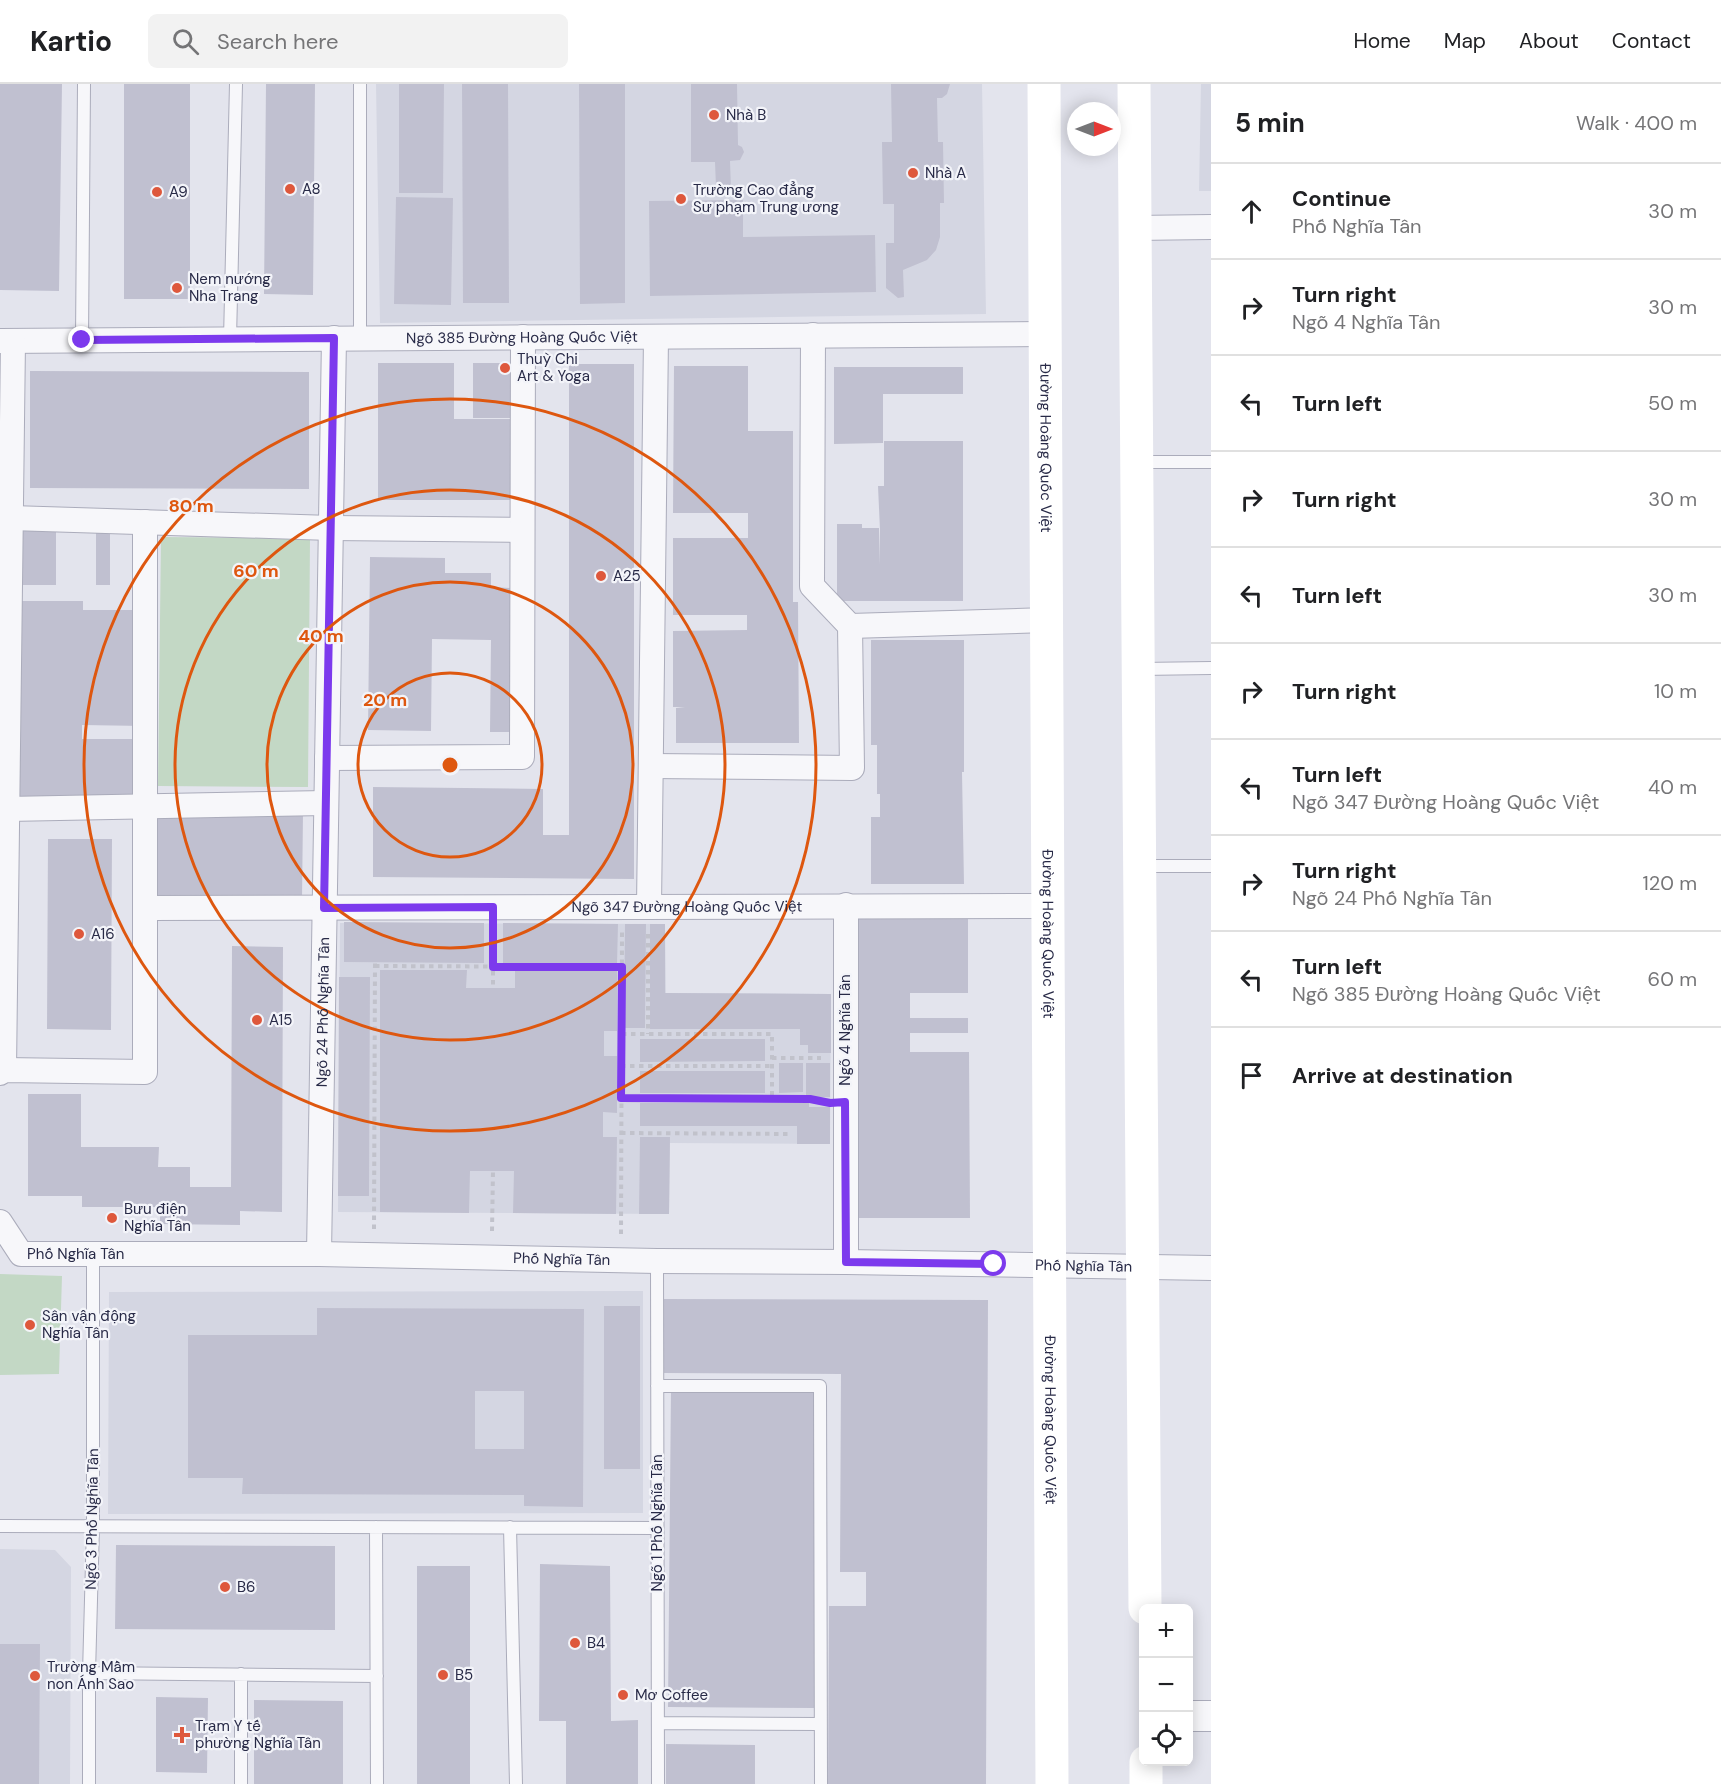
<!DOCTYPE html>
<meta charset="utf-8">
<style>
body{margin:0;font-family:"DM Sans",sans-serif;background:#f2f2f2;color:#202124}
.controls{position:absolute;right:18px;bottom:18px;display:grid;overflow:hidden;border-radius:9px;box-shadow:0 3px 15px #0003}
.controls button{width:54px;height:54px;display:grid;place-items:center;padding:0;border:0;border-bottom:2px solid #e0e0e0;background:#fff;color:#202124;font:30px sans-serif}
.compass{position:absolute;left:1067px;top:18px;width:54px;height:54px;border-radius:50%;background:#fff;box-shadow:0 3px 15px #0003;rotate:90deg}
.stop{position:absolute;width:18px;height:18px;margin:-14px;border:4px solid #7c3aed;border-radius:50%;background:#fff}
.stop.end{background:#7c3aed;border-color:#fff;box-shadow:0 2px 6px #0008}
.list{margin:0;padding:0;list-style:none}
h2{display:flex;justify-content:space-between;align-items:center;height:78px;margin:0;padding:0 24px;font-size:26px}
h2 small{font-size:20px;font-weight:400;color:#757577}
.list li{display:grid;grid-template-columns:39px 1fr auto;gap:18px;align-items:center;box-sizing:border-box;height:96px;padding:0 24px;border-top:2px solid #e0e0e0}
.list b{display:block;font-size:22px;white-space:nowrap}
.list p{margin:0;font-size:20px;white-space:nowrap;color:#757577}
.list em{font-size:20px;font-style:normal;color:#757577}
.icon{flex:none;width:33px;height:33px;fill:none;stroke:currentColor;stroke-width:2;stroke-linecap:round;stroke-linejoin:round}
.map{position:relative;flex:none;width:1211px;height:1700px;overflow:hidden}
header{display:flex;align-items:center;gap:36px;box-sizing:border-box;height:84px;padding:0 30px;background:#fff;border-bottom:2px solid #e0e0e0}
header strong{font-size:28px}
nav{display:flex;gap:33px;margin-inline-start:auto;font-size:21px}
.search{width:420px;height:54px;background:#f2f2f2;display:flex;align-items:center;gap:15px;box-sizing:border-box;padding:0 21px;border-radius:9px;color:#757577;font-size:22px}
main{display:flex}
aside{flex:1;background:#fff}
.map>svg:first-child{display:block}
.built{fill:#d4d6e2}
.green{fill:#c3d8c5}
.building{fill:#c0c0d0;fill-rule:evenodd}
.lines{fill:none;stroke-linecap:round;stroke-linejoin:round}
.service-casing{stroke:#abacbb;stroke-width:14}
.minor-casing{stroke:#abacbb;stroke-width:26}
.tertiary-casing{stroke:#abacbb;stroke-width:32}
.path{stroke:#c1c2cb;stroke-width:4;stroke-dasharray:4.5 4.5;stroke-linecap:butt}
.service{stroke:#f7f7fa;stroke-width:12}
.minor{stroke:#f7f7fa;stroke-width:24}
.tertiary{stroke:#f7f7fa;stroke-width:30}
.secondary{stroke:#fff;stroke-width:33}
.route{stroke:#7c3aed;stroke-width:8}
.ring{fill:none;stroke:#de570f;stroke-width:3}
.poi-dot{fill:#de583c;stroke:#f3f4f9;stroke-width:2}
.labels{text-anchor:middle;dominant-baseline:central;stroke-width:4.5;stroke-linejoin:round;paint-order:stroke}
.poi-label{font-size:15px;fill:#282a47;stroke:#f3f4f9;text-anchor:start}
.street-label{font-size:15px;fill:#282a47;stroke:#f3f4f9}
.centre{fill:#de570f;stroke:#f3f4f9;stroke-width:3}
.ring-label{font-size:18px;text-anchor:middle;font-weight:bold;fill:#de570f;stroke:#f3f4f9;stroke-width:4.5;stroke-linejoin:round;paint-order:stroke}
</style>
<header>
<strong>Kartio</strong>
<div class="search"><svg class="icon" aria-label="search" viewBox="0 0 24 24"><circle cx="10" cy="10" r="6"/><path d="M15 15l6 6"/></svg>Search here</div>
<nav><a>Home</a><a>Map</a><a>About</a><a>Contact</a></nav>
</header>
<main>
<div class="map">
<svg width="1211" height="1700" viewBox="0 0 1211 1700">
<rect width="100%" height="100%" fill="#e3e4ed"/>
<!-- built -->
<path class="built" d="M376 0H982L986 230 380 239Z
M1201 0H1211V107H1199Z
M340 839 665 840 666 909 831 910 830 1060 670 1059 669 1130 338 1128Z
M643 1207V1429L108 1430 109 1208Z
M0 1465 55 1466 71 1483 70 1700H0Z"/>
<!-- green -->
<path class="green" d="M161 453 310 454 308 703 158 702Z
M0 1190 62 1192 59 1290 0 1291Z"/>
<!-- building -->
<path class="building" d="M0 0H62L59 207 0 206Z
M124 0H190V215H124Z
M266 0H315L313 211 264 210Z
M399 0H444L443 109H399Z
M462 0H508L509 219H463Z
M579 0H625V219L580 220Z
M691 0H737L738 61 742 63 744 68 740 76 730 77 731 106 720 107 716 103 715 78H691Z
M891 0H950L947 10 942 14H937L938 58H943L944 119H940V153L936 166 927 176 903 186 904 213 898 214 886 204V159H894V120H883L882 58H892Z
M396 113 453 114 451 221 394 220Z
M743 116V153L875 151 876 208 650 212 649 117Z
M378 279H454V335H512V416H378Z
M473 279H512V334H473Z
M569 280H634V795L373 793V703L543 705V751H569Z
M674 282H748V347H793V518H798L799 659H676V624L685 623H673V547L747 546V531H673V454H748V429H673Z
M834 283H963V310H883V359L834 360Z
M30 287 309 288V405L30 404Z
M884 357H963V517H837V440H862V444H879L880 481V446L878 402H884Z
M11 438H56V501H11Z
M96 438H110V501H96Z
M370 473 445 474V489H491V503L512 504 510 648H490L491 556 432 555 431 647 368 646Z
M11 517H83V526H144V642L82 641V655H144L143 718H10Z
M871 556H964V688H962L964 800H871V733H880V710H877V661H871Z
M154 728H303L302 816H153Z
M48 755H112L111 946 47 945Z
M968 825V909H910V934H968V949H910V968H969L970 1134H859L857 826Z
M344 838 484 839V879L344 878Z
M503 839 618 840 617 880 503 879Z
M625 840H646L645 944H624Z
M650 840H665V909L831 910V969H808V961H800V945H650Z
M232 862 283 863 282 1128 240 1127V1141L160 1140V1123H82V1112H28V1010H81V1063H159L158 1083H190V1103H231Z
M380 886H467L466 904H515V887H617V947H604V972H617V1029L603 1028V1053H617L616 1130 513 1129 514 1087H470L469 1129 380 1128Z
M339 893H370L369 1112H338Z
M640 955H765V977L640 978Z
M779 979H803V1008L779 1009Z
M806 979H830V1013H806Z
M640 987H765V1009H640Z
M640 1019H809V1023H830V1060H797V1042H640Z
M640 1053H670L669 1130H639Z
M663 1215 988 1216 986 1700H828L829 1522H866V1488H840L841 1290 663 1289Z
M604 1222H640V1385H604Z
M317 1224 584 1225 583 1423 524 1422V1411L242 1410 243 1394H188V1251H317ZM475 1307H524V1365H475Z
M671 1304 816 1305 814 1624 668 1623Z
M116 1461 335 1462V1546L115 1545Z
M540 1480 610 1482 611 1637 638 1636V1700H566V1637H539Z
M417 1482H470V1700H417Z
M0 1560H40L39 1700H0Z
M156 1613 208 1614 207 1689 156 1688Z
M254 1616 343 1617V1700H254Z
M666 1660 755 1661V1700H666Z"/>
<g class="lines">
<defs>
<path id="service" d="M360 0V254
M230 255 236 0
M82 256 84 0
M1139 378H1211
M1140 585 1211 584
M1140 782H1211
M657 1177 658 1700
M657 1302H820L821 1700
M0 1442 657 1444
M376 1443 377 1700
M510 1443 516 1700
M89 1589 377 1592
M658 1639 820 1640
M89 1700V1589L93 1442V1170
M241 1700V1590"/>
<g id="minor">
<path d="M1134 144 1211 143"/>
<path id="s1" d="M0 257 1044 250"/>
<path d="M11 434 331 444 522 446"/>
<path d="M850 542 1047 536"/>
<path d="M327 674 522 673 523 253"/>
<path d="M651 682 852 684 850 542 812 502 813 251"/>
<path d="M7 725 326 719"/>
<path d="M846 821V1178"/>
<path d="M649 823 656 253"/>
<path id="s2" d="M145 824 1049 822"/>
<path d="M4 986 13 257"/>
<path d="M0 989 4 986 145 988V438"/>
<path id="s3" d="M0 1138 21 1170H319L657 1177 846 1178 1211 1184"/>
<path id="s4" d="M319 1170 334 254"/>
</g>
<path id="tertiary" d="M1188 1632H1211"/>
</defs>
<!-- service casing -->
<use href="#service" class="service-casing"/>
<!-- minor casing -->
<use href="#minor" class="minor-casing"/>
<!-- tertiary casing -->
<use href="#tertiary" class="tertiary-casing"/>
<!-- path -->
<path class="path" d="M648 850V950
M493 851V904
M375 882 622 883
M622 950H772V1015
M772 974H821
M621 982H772
M621 1014 810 1015 821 1017
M621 1049 792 1050
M374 1145 375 878
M492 1147 493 1087
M621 1150 622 848"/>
<!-- service -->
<use href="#service" class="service"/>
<!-- minor -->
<use href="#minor" class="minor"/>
<!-- tertiary -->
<use href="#tertiary" class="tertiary"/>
<!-- secondary -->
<g class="secondary">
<path id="s5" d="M1044 0 1052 1700"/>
<path d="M1134 0 1145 1524"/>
<path d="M1146 1678V1700"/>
</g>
</g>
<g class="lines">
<!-- route -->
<path class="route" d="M82 256 334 254 324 824 493 823V883H622L621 1014 810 1015 830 1019 845 1018 846 1178 994 1180"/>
</g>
<!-- distance rings -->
<g class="ring">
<circle cx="450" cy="681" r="92"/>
<circle cx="450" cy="681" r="183"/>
<circle cx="450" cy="681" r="275"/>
<circle cx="450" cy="681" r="366"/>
</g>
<!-- markers -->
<g class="poi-dot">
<circle cx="714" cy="31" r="6"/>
<circle cx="913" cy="89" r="6"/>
<circle cx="290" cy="105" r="6"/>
<circle cx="157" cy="108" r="6"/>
<circle cx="681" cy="115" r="6"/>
<circle cx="177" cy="204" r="6"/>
<circle cx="505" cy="284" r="6"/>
<circle cx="601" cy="492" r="6"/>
<circle cx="79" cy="850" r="6"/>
<circle cx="257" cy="936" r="6"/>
<circle cx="112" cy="1134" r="6"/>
<circle cx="30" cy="1241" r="6"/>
<circle cx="225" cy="1503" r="6"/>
<circle cx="575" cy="1559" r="6"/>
<circle cx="443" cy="1591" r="6"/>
<circle cx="35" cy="1592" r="6"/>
<circle cx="623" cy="1611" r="6"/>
<path d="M179 1642h6v6h6v6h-6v6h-6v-6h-6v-6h6z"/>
</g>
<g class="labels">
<!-- poi labels -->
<g class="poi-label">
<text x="726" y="31">Nhà B</text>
<text x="925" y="89">Nhà A</text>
<text x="302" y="105">A8</text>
<text x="693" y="106">Trường Cao đẳng<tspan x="693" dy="17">Sư phạm Trung ương</tspan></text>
<text x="169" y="108">A9</text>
<text x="189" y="195">Nem nướng<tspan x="189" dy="17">Nha Trang</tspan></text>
<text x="517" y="275">Thuỳ Chi<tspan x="517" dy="17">Art &amp; Yoga</tspan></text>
<text x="613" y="492">A25</text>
<text x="91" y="850">A16</text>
<text x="269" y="936">A15</text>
<text x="124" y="1125">Bưu điện<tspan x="124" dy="17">Nghĩa Tân</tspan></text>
<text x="42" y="1232">Sân vận động<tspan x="42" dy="17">Nghĩa Tân</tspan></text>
<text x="237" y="1503">B6</text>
<text x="587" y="1559">B4</text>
<text x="47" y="1583">Trường Mầm<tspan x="47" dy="17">non Ánh Sao</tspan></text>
<text x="455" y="1591">B5</text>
<text x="635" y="1611">Mơ Coffee</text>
<text x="195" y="1642">Trạm Y tế<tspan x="195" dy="17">phường Nghĩa Tân</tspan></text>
</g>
<!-- street labels -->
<g class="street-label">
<text stroke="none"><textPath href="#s1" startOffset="522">Ngõ 385 Đường Hoàng Quốc Việt</textPath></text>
<text stroke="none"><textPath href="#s5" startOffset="364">Đường Hoàng Quốc Việt</textPath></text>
<text stroke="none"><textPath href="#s2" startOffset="542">Ngõ 347 Đường Hoàng Quốc Việt</textPath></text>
<text stroke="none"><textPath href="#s5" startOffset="850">Đường Hoàng Quốc Việt</textPath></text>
<text stroke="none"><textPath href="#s4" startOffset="242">Ngõ 24 Phố Nghĩa Tân</textPath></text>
<text transform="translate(845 946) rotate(-90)">Ngõ 4 Nghĩa Tân</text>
<text stroke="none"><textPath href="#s3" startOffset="93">Phố Nghĩa Tân</textPath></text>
<text stroke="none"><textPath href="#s3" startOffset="579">Phố Nghĩa Tân</textPath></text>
<text stroke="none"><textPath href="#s3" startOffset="1101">Phố Nghĩa Tân</textPath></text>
<text stroke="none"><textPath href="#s5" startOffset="1336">Đường Hoàng Quốc Việt</textPath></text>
<text transform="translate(92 1435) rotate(-89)">Ngõ 3 Phố Nghĩa Tân</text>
<text transform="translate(657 1439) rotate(-90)">Ngõ 1 Phố Nghĩa Tân</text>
</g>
</g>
<circle cx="450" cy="681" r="9" class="centre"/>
<g class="ring-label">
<text x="191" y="428">80 m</text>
<text x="256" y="493">60 m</text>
<text x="321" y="558">40 m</text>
<text x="385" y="622">20 m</text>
</g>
</svg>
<div class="controls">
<button>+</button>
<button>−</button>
<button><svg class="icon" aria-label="locate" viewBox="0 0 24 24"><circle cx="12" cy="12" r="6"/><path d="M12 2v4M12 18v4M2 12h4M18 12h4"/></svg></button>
</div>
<svg class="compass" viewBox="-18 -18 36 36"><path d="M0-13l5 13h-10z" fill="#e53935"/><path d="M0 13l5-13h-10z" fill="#757577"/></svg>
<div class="stop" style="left:994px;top:1180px"></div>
<div class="stop end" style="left:82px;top:256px"></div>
</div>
<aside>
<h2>5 min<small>Walk · 400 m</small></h2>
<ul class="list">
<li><svg class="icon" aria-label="ahead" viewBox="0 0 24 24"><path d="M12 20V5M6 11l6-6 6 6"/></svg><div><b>Continue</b><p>Phố Nghĩa Tân</p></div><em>30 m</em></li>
<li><svg class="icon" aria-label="right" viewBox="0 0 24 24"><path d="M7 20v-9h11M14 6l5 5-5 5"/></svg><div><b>Turn right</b><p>Ngõ 4 Nghĩa Tân</p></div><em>30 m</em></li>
<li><svg class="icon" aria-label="left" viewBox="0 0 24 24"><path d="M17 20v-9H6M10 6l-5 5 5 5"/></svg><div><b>Turn left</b></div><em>50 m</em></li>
<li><svg class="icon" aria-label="right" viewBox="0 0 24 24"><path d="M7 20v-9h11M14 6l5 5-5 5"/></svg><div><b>Turn right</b></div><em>30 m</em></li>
<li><svg class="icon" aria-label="left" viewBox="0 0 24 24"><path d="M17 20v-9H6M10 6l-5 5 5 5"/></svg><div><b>Turn left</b></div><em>30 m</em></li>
<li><svg class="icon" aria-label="right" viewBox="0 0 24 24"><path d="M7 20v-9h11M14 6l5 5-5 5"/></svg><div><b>Turn right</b></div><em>10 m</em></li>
<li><svg class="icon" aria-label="left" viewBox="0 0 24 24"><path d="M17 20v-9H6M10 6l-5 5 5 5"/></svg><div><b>Turn left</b><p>Ngõ 347 Đường Hoàng Quốc Việt</p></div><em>40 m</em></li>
<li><svg class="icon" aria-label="right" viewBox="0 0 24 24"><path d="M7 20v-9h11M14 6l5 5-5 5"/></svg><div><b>Turn right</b><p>Ngõ 24 Phố Nghĩa Tân</p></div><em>120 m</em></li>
<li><svg class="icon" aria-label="left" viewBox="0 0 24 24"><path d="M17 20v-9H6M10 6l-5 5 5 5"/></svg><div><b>Turn left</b><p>Ngõ 385 Đường Hoàng Quốc Việt</p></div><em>60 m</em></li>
<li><svg class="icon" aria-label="arrive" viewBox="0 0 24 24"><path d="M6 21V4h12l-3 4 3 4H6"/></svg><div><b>Arrive at destination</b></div></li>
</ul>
</aside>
</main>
